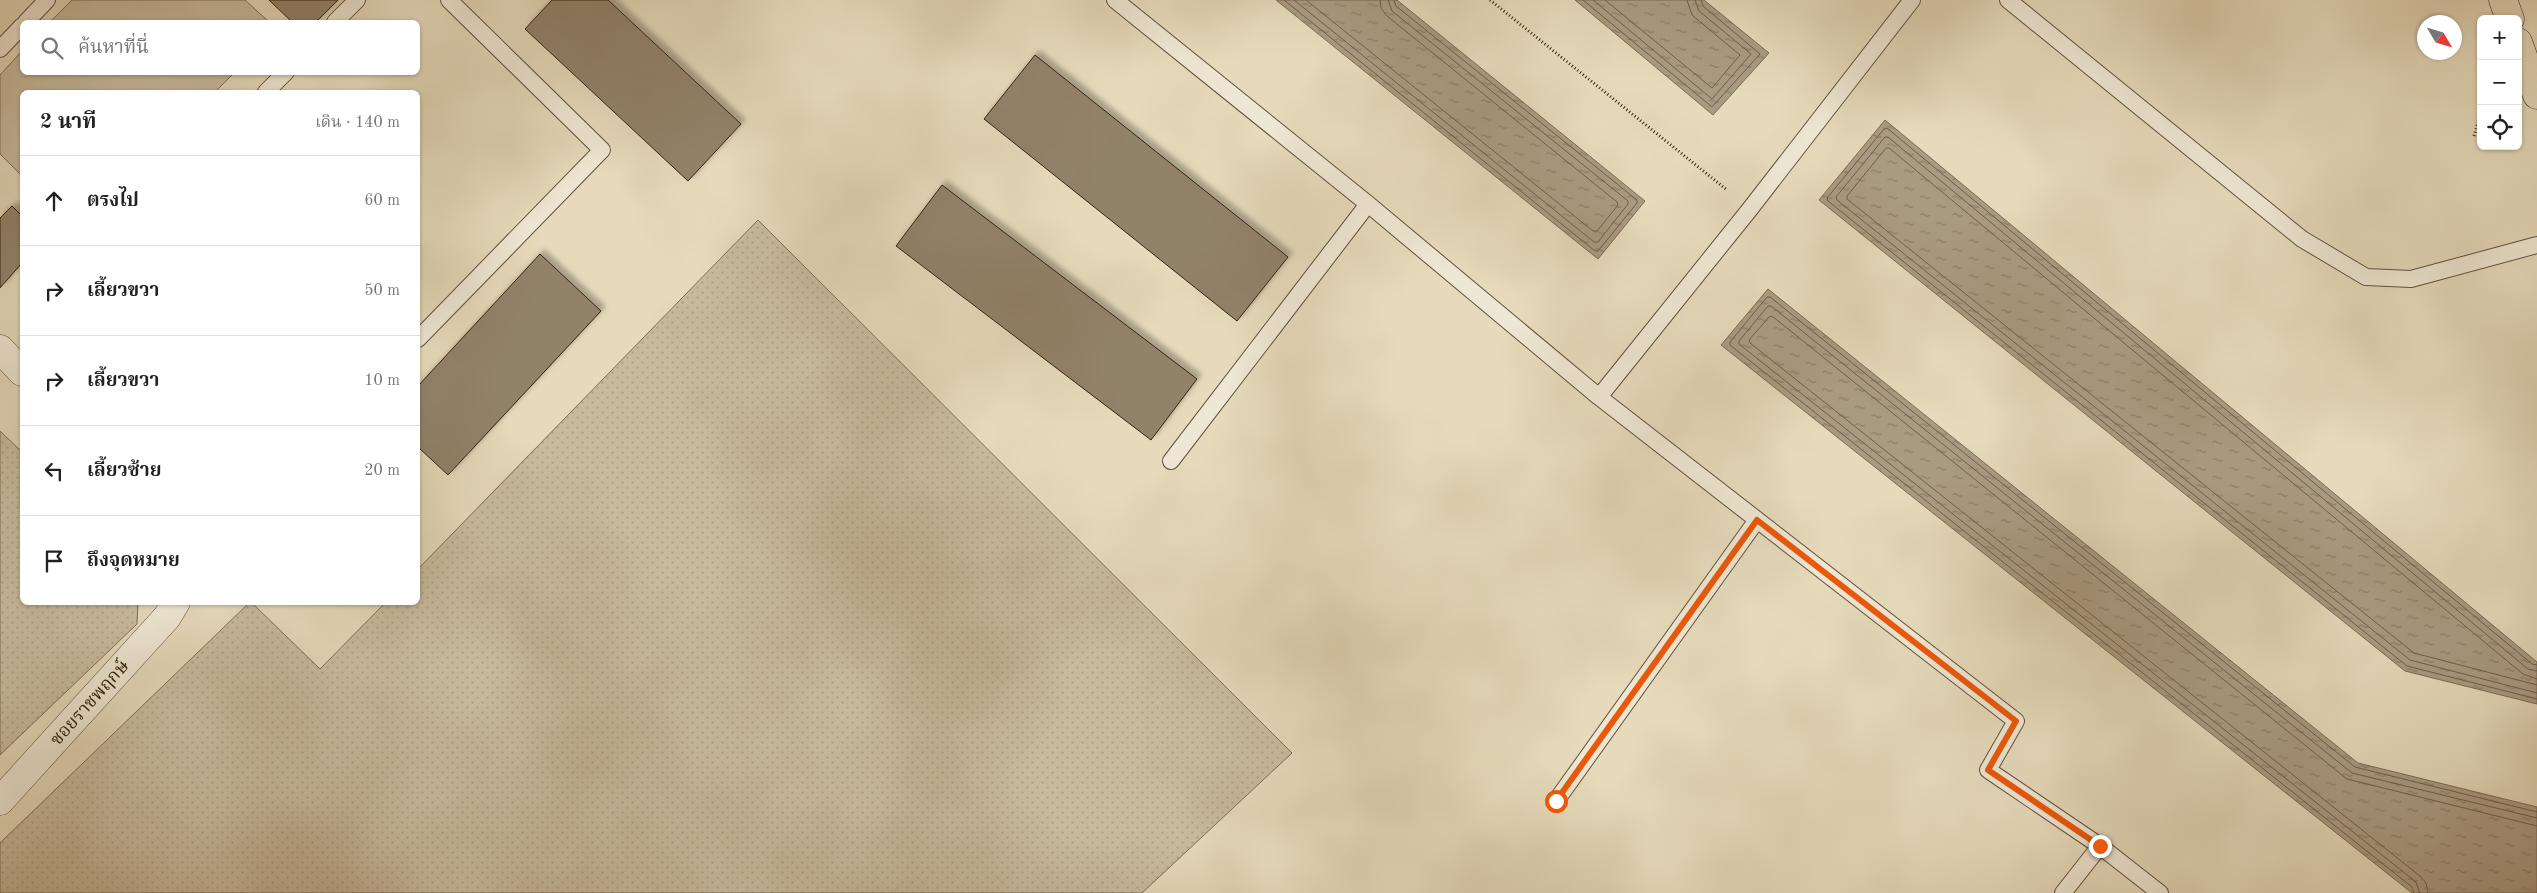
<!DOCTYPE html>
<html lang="th">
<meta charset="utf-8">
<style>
body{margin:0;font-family:"Old Standard TT","Noto Serif Thai",serif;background:#f2f2f2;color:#222}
.controls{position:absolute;right:15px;top:15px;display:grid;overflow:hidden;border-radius:8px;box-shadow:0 1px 4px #0004}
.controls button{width:45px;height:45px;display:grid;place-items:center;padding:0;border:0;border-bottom:1px solid #e0e0e0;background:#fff;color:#222;font:25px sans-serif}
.compass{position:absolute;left:2417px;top:15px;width:45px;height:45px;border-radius:50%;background:#fff;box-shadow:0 1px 4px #0004;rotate:128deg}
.stop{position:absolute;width:15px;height:15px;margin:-11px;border:4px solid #ea580c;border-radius:50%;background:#fff}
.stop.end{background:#ea580c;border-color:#fff;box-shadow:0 1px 5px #0008}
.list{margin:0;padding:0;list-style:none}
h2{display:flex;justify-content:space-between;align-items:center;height:65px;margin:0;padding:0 20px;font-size:21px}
h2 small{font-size:16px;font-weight:400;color:#767676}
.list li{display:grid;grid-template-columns:32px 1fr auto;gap:15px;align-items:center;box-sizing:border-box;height:90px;padding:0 20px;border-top:1px solid #e0e0e0}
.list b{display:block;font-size:19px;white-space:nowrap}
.list em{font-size:16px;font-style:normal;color:#767676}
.icon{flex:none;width:28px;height:28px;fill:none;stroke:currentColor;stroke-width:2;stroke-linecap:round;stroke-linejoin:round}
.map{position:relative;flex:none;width:2537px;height:893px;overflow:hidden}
.search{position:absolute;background:#fff;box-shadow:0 1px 4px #0004;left:20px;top:20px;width:400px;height:55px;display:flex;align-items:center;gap:12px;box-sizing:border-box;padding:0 18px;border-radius:8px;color:#767676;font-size:19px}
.panel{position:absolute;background:#fff;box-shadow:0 1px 4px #0004;left:20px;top:90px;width:400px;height:515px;border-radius:8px}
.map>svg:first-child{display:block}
.grass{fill:url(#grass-dots);stroke:#7e6e58}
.garden{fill:#c7bb9e;stroke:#7e6e58}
.water{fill:url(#water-ripples);stroke:#7b6b56}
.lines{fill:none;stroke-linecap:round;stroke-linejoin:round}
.shore{stroke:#6f5e4a;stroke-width:1}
.building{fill:#91826a;stroke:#352213;filter:url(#shadow)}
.lane-casing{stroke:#61503d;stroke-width:18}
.street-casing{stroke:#61503d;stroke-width:29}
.primary-casing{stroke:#352213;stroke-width:29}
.path{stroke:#352213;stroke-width:3;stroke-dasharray:1 2.5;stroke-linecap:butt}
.lane{stroke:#eee7d3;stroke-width:16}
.street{stroke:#eee7d3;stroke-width:28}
.primary{stroke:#e5dabb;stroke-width:28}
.route{stroke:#ea580c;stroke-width:6}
.labels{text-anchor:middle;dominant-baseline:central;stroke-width:4;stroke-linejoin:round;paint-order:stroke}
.street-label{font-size:18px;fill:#352213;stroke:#eee7d3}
</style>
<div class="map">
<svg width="2537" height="893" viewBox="0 0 2537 893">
<defs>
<pattern id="grass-dots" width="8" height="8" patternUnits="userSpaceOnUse" patternTransform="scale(1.25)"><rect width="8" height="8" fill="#c7bb9e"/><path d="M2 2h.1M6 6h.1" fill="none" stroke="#aca087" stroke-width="1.8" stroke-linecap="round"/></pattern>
<pattern id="water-ripples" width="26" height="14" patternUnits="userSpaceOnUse" patternTransform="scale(1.25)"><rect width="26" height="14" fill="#a99b82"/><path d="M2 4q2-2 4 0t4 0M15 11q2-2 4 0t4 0" fill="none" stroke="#8a7e69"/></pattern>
<filter id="shadow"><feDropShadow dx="4.5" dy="-4.5" stdDeviation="2.5" flood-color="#0004"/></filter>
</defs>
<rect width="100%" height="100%" fill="#e5dabb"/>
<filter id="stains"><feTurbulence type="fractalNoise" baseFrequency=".004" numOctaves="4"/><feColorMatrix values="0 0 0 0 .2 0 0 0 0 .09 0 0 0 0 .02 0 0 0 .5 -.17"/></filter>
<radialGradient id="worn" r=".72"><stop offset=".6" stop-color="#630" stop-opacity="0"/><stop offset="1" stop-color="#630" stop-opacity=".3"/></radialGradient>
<!-- grass -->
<path class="grass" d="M758 220 1292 753 1142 893H0V843L249 603H252L320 669 385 603 418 602V569Z
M0 431 22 452V602L138 603 137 624 0 755Z"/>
<!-- garden -->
<path class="garden" d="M72 0H245L269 22H50Z
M22 51V72L234 73 215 92H22V176L0 154V75Z"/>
<!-- water -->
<path class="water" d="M1276 0H1397L1645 201 1598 259Z
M1575 0H1704L1769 53 1713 115Z
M1885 120 2537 662V704L2405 671 1819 200Z
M1768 289 2358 763 2537 807V893H2412L1721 345Z"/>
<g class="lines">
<!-- shore -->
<path class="shore" d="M1284 0 1595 251H1598L1637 203V200L1396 6 1394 0
M1294 0 1594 242H1598L1628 204V201L1392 11 1388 0
M1306 0 1593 231H1597L1618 205 1617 202 1387 16 1381 8 1380 0
M1583 0 1712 107 1760 54 1703 6 1701 0
M1593 0 1712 99 1751 54 1699 11 1695 0
M1605 0 1712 88 1740 55 1692 15 1687 0
M2537 665 2532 664 1887 128 1884 129 1827 198 1828 201 2407 666 2537 699
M2537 671 2528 669 1888 137H1885L1836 197 1837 200 2410 660 2537 693
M2537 679 2523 674 1889 148H1886L1847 196V199L2414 653 2537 685
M2414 893 2412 887 1730 345V342L1767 297H1770L2355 767 2537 812
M2420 893 2416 882 1739 344V341L1768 306H1771L2352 773 2537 818
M2428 893 2426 883 2420 876 1750 343 1749 340 1769 317 1772 316 2347 779 2537 826"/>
</g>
<!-- building -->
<path class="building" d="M269 0H338L316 22H292Z
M552 0H608L741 124 688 181 525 29Z
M1035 55 1288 257 1237 321 984 119Z
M942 185 1197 379 1151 440 896 246Z
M12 206 22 216V263L0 288V218Z
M540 254 601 311 448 475 418 447V386Z"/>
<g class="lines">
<defs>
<path id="lane" d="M1115 0 1368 204 1599 397 2016 721 1988 770 2100 846 2160 893
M2008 0 2302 239 2366 277 2411 279 2537 245
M26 22 47 0
M335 22 357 0
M0 49 22 26
M266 92 286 72
M418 339 602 150 449 0
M1599 397 1750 209 1912 0
M1171 461 1368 204
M1556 801 1757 520
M2063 893 2100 846"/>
<path id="street" d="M0 349 22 372
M0 801 167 617 176 602"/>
<path id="primary" d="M2503 0 2510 19
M2518 42 2537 95"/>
</defs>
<!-- lane casing -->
<use href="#lane" class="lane-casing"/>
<!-- street casing -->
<use href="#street" class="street-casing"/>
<!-- primary casing -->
<use href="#primary" class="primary-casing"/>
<!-- path -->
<path class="path" d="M1490 0 1727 190
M2474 136 2481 113"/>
<!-- lane -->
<use href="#lane" class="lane"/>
<!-- street -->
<use href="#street" class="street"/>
<!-- primary -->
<use href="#primary" class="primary"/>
</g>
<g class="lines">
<!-- route -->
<path class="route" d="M1556 801 1757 520 2016 721 1988 770 2100 846"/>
</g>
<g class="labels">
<!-- street labels -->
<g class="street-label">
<text transform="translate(90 703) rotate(-48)">ซอยราชพฤกษ์</text>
</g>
</g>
<rect width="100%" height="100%" filter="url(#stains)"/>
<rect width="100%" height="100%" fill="url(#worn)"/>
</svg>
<div class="controls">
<button>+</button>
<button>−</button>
<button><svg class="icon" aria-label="locate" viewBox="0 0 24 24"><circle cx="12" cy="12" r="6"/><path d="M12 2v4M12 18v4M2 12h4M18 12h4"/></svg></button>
</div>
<svg class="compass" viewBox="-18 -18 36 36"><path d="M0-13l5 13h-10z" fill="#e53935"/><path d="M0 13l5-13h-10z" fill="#767676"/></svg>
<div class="stop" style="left:1556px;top:801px"></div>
<div class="stop end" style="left:2100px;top:846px"></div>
<div class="search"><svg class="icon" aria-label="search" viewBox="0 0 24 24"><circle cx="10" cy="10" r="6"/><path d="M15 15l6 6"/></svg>ค้นหาที่นี่</div>
<section class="panel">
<h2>2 นาที<small>เดิน · 140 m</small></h2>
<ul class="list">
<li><svg class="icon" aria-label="ahead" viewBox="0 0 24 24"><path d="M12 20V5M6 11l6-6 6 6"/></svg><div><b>ตรงไป</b></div><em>60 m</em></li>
<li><svg class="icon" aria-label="right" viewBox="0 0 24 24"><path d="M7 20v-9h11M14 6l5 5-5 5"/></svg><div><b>เลี้ยวขวา</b></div><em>50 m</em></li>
<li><svg class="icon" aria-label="right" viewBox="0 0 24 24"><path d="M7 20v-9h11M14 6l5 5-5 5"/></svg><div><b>เลี้ยวขวา</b></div><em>10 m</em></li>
<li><svg class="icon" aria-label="left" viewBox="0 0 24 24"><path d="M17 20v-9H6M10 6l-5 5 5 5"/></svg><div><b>เลี้ยวซ้าย</b></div><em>20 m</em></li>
<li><svg class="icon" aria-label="arrive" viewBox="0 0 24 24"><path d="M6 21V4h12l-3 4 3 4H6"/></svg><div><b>ถึงจุดหมาย</b></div></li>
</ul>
</section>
</div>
